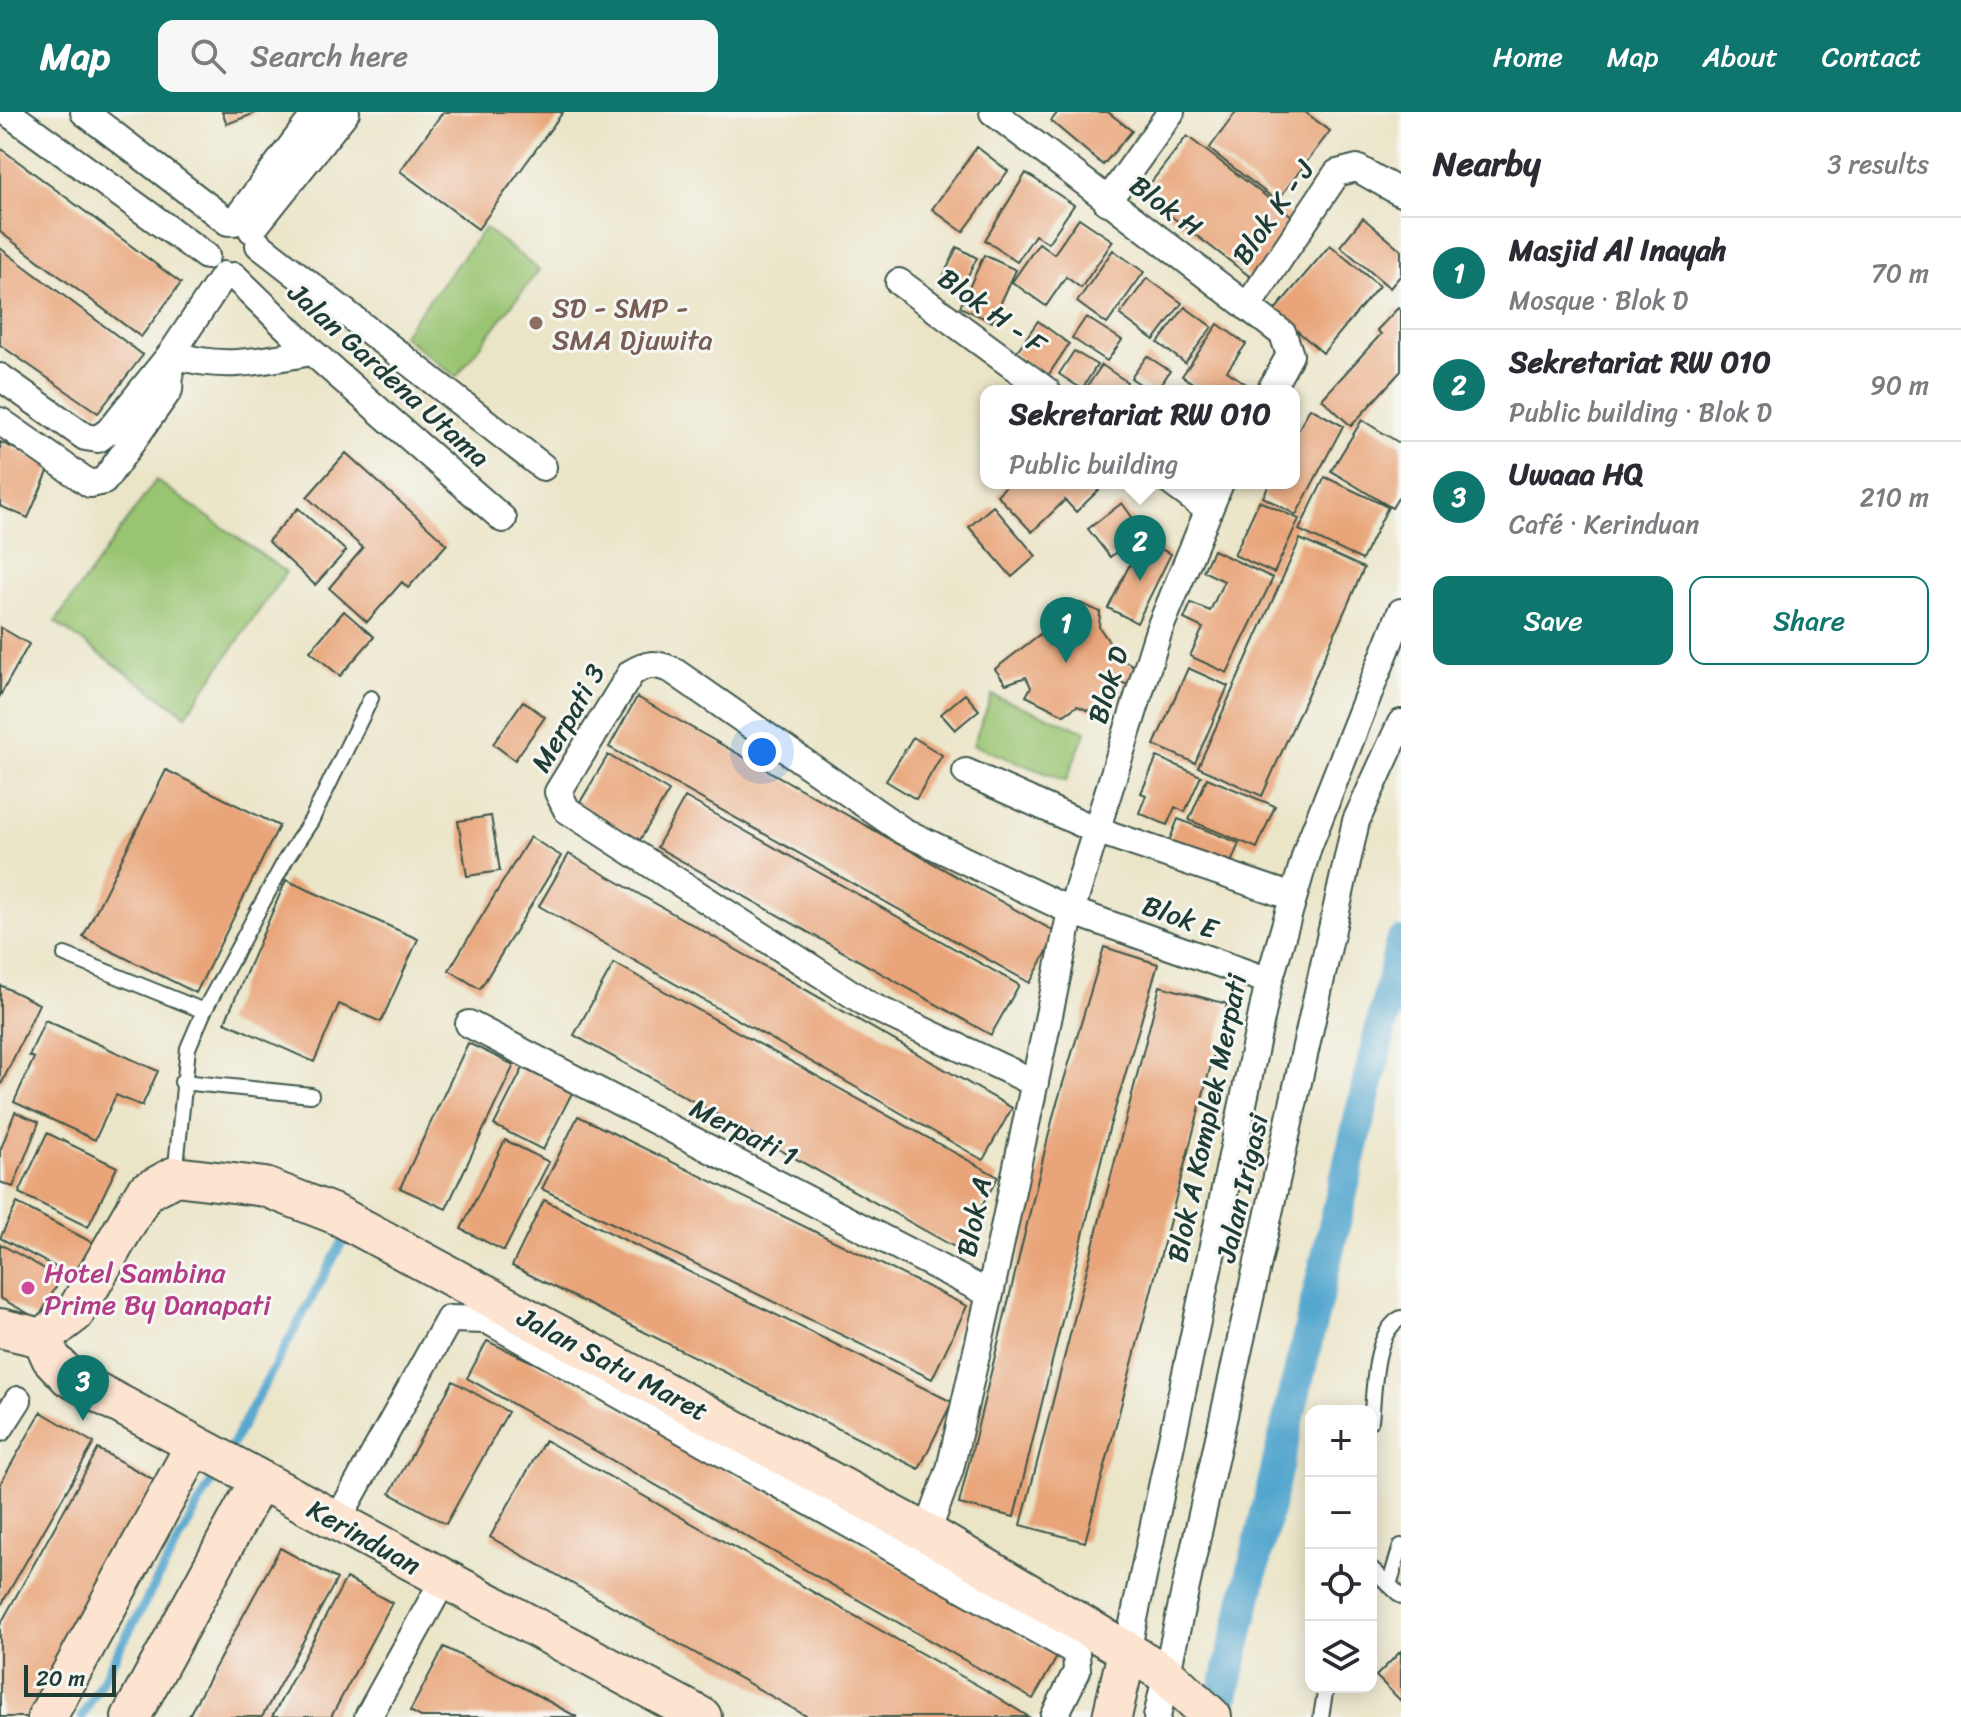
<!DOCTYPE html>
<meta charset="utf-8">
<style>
body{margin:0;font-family:Sriracha,sans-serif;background:#f7f7f7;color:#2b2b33}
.controls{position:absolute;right:24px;bottom:24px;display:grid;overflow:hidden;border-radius:16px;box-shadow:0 4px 20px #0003}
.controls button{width:72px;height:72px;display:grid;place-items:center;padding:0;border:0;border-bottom:2px solid #e1e1e2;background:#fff;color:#2b2b33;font:40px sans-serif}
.scale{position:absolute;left:24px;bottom:20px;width:92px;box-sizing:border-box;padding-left:8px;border:4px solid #1f3d34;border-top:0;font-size:22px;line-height:28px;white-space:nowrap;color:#1f3d34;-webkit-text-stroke:6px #f6f6f2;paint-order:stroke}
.you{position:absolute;left:762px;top:640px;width:28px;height:28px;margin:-20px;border:6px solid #fff;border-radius:50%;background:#1a73e8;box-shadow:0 0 0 12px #1a73e833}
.badge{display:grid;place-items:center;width:52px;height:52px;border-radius:50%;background:#0f766e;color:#fff;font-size:26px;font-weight:700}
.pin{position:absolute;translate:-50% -66px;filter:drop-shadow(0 2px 4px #0008)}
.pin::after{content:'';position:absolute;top:42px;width:28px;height:24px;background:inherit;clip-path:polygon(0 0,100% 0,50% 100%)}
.popup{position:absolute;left:980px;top:273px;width:320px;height:104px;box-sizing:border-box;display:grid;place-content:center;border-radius:16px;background:#fff;filter:drop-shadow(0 2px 6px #0005);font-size:26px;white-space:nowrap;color:#7c7c81}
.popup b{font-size:30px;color:#2b2b33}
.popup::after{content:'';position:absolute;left:50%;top:100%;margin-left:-16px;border:16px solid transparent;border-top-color:#fff}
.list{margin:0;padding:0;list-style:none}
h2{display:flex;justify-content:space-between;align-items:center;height:104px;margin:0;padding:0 32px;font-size:34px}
h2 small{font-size:26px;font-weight:400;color:#7c7c81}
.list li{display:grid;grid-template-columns:52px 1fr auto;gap:24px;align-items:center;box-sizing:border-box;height:112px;padding:0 32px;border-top:2px solid #e1e1e2}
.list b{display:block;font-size:30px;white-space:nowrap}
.list p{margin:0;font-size:26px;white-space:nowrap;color:#7c7c81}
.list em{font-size:26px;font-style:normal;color:#7c7c81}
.actions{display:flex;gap:16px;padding:24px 32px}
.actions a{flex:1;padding:18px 0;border:2px solid #0f766e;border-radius:16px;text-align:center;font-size:28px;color:#0f766e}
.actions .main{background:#0f766e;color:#fff}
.icon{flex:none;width:44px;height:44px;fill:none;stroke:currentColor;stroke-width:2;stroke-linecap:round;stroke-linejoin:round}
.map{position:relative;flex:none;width:1401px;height:1605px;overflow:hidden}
header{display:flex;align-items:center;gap:48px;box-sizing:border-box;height:112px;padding:0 40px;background:#0f766e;color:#fff}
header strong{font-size:38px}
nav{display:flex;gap:44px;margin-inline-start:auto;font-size:28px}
.search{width:560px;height:72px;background:#f7f7f7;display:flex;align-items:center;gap:20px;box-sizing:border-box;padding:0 28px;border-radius:16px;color:#7c7c81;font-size:30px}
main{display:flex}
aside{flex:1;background:#fff}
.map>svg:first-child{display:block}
.green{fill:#99c471;stroke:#5c8052;stroke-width:2}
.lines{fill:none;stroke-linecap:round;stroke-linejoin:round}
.stream{stroke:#53a6ce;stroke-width:9}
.canal{stroke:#53a6ce;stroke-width:32}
.building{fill:#e9a579}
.lane-casing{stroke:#3e564a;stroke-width:18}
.street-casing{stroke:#3e564a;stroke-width:30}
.secondary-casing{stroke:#3e564a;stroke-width:42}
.lane{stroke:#fff;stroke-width:14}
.street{stroke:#fff;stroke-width:26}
.secondary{stroke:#fde4d1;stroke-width:38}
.education-dot{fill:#8d6e63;stroke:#f6f6f2;stroke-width:3}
.hotel-dot{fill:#d1479c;stroke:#f6f6f2;stroke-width:3}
.labels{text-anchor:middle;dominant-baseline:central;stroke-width:6;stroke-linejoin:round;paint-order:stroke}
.street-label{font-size:28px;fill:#1f3d34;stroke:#f6f6f2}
.education-label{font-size:28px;fill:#785e54;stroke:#f6f6f2;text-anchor:start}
.hotel-label{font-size:28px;fill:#b23c85;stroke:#f6f6f2;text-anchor:start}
</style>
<header>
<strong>Map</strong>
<div class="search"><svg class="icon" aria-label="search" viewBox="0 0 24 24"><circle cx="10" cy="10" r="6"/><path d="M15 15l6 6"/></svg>Search here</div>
<nav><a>Home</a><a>Map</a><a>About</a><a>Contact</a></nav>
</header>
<main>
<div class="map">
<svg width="1401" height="1605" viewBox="0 0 1401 1605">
<rect width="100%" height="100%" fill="#f6f6f2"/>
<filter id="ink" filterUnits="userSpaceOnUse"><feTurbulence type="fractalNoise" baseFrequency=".0125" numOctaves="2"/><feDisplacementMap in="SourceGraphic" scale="16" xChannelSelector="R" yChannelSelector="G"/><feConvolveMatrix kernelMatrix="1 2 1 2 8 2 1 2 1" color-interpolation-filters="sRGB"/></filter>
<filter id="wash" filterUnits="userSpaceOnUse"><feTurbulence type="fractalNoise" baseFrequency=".006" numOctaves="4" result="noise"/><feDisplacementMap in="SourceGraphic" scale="32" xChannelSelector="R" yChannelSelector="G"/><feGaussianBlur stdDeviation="1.8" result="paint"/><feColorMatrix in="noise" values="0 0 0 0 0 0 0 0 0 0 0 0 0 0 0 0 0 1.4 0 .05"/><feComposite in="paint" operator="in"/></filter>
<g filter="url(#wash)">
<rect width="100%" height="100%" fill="#ebe5c8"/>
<!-- green -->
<path class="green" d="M485 116 539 158 456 265 402 223Z
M156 368 286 460 186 603 55 510Z
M992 583 1086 619 1066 669 973 633Z"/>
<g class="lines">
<!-- stream -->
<path class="stream" d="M228 1340 345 1125
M82 1605 219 1356"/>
<!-- canal -->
<path class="canal" d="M1218 1605 1401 831"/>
</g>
<g id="blocks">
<!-- building -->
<path class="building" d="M222 0H258L227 12Z
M443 0H563L478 117 400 59Z
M1058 0H1108L1132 19 1103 53 1051 9Z
M1236 0H1305L1330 19 1277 89 1209 37Z
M1187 24 1297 108 1252 166 1142 82Z
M977 35 1008 59 963 120 932 97Z
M0 36 181 171 141 225 0 120Z
M1026 61 1074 93 1048 131 1035 123 1017 150 985 128Z
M1079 106 1113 129 1081 176 1066 165 1046 194 1012 170 1039 131 1054 142Z
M1363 106 1401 138V163L1390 176 1340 134Z
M1330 133 1379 174 1323 241 1274 199Z
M957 135 977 146 961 177 942 167Z
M0 136 143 243 98 301 0 233Z
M1113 138 1144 160 1107 212 1077 190Z
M984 143 1016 158 992 210 960 195Z
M1147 166 1182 191 1154 228 1120 203Z
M1185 195 1212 215 1185 251 1158 231Z
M1398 196 1401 199V259L1351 314 1322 287 1381 222 1377 218Z
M1086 205 1122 228 1107 249 1072 226Z
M1038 209 1069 232 1047 265 1015 242Z
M1218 212 1246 232 1227 259 1252 276 1250 279H1192L1196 273 1182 264Z
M1074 239 1097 253 1082 277 1059 262Z
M1147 244 1170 259 1157 279H1150L1131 266Z
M1102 253 1127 270 1122 279H1084Z
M1310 296 1343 314 1296 403 1263 385 1270 371H1294V326Z
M1362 308 1401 332V381L1392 396 1331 359Z
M0 330 51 353 28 406 0 394Z
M346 341 447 432 408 476 402 470 367 510 329 476 363 436 307 385Z
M1325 365 1388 395 1362 448 1299 418Z
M1009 371H1102L1104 373 1076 400 1065 388 1032 420 997 383Z
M1259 389 1299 407 1274 461 1234 443Z
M1122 391 1142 419 1110 445 1088 417Z
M993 394 1036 444 1012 465 969 415Z
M298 396 346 439 315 473 268 429Z
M1300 427 1364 456 1262 684 1198 655Z
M1142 428 1171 442 1137 511 1108 496Z
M1213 438 1273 466 1227 561 1190 544 1203 516 1184 507 1191 491 1210 499 1224 469 1203 459Z
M1080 491 1100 500 1099 515 1121 547 1138 556 1130 574 1113 567 1097 602 1077 594 1064 603 1026 584 1031 575 1026 565 1006 572 995 557Z
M344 499 374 525 340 564 310 539Z
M0 515 29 532 0 584Z
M1188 556 1228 574 1195 651 1154 633Z
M965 582 979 598 955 618 941 602Z
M637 585 1057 821 1030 871 609 635Z
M523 589 545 605 515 648 493 632Z
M913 625 942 643 916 687 886 669Z
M608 643 669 679 640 728 579 692Z
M1157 645 1201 664 1185 700 1175 695 1167 713 1139 701 1146 683 1141 681Z
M166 658 279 714 196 881 83 825Z
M1207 666 1275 694 1257 736 1189 708Z
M685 685 1019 873 991 923 657 735Z
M491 704 500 759 467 764 458 709Z
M1178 707 1239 731 1227 761 1166 737Z
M530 725 561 744 480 877 449 858Z
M569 742 1012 996 983 1048 539 794Z
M286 768 418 827 381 910 339 892 314 950 225 910Z
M1104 835 1158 852 1109 1017 1014 1405 959 1392 1054 1001Z
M614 851 998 1065 958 1137 574 923Z
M0 873 39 892 0 975Z
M1160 874 1227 892 1085 1430 1021 1413Z
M45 908 158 959 142 994 116 983 95 1028 14 990 34 946 29 944Z
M468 931 514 953 446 1097 400 1076Z
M523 956 572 981 543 1038 494 1013Z
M15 1000 39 1010 13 1075 0 1070V1039Z
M578 1004 967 1194 932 1267 542 1077Z
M47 1021 117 1055 88 1115 19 1081Z
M505 1028 549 1050 504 1139 461 1117Z
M544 1088 952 1290 919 1357 512 1154Z
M17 1091 97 1133 78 1167 0 1126Z
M0 1132 61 1166 38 1207 0 1186Z
M487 1229 560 1263 1057 1545 1033 1587 467 1266Z
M453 1269 508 1300 446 1412 390 1381Z
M41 1300 94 1331 0 1495V1372Z
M545 1328 984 1577 1029 1605H808L490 1425Z
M98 1337 156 1369 26 1605H0V1513Z
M280 1436 337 1467 262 1605H188Z
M346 1466 392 1491 331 1605H272Z
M444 1535 526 1577 577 1605H421L410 1599Z
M1401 1539V1589L1376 1564Z"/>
</g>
</g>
<g filter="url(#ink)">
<use href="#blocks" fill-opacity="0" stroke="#3e564a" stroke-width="2"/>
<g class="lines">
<defs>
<path id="lane" d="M65 843 204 899
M182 970 311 983
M175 1064 188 936 204 899 286 747 311 709 371 586
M1371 1308C1375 1279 1372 1222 1401 1206
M1371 1456 1401 1484
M1389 1473 1401 1434
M1321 1605 1326 1575"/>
<path id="street" d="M7 0 206 144
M84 0 228 110
M993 0 1283 222 1290 243 1270 279
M1107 90 1171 0
M234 110 317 0
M252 118 346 0
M259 133 543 355
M234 164 312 240 503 407
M899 170 1047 279
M1247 195 1337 61 1357 56 1401 81
M0 265 85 325 98 327 109 319 171 242 224 163
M0 309 90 372 104 369 169 278 171 242C224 259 259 249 312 240
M1172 371 1207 397
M966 660 1096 718 1293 785
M469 912 990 1182
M1035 971 869 893 567 698 558 680 631 561C647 551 655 551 672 558L903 719 1071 799 1269 869
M0 1316 18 1288
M337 1409 449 1207 487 1208 1076 1540 1077 1559 1054 1605
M927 1421 950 1357 990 1182 1071 799 1159 518 1220 371
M1127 1540 1269 869 1308 735 1401 500
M368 1605 443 1469
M1157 1605 1356 709 1401 611"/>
<path id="secondary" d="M0 1216 42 1226
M42 1226 75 1201 144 1081 175 1064 265 1075 337 1103 927 1421 1166 1562 1212 1605
M42 1226 51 1246 69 1265 702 1605
M47 1605 194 1335
M131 1605 259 1369
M1112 1605 1127 1540"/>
</defs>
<!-- lane casing -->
<use href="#lane" class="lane-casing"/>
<!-- street casing -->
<use href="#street" class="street-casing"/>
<!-- secondary casing -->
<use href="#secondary" class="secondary-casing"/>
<!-- lane -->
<use href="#lane" class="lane"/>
<!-- street -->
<use href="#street" class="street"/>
<!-- secondary -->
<use href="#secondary" class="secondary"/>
</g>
</g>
<!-- markers -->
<circle class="education-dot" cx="536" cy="211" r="8"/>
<circle class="hotel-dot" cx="28" cy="1176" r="8"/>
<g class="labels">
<!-- street labels -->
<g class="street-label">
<text transform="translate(1166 94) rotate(37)">Blok H</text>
<text transform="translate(1273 100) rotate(-55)">Blok K - J</text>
<text transform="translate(992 199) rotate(36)">Blok H - F</text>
<text transform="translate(389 263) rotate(42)">Jalan Gardena Utama</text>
<text transform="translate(1108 573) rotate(-73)">Blok D</text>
<text transform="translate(568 606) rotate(-60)">Merpati 3</text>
<text transform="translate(1180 805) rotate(20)">Blok E</text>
<text transform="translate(1207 1006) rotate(-78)">Blok A Komplek Merpati</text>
<text transform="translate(744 1020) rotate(27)">Merpati 1</text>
<text transform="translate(1242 1076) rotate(-77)">Jalan Irigasi</text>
<text transform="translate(974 1105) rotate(-78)">Blok A</text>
<text transform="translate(613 1252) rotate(28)">Jalan Satu Maret</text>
<text transform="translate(364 1425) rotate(29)">Kerinduan</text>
</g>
<!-- education labels -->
<g class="education-label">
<text x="552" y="195">SD - SMP -<tspan x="552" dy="32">SMA Djuwita</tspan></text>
</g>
<!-- hotel labels -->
<g class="hotel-label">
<text x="44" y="1160">Hotel Sambina<tspan x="44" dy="32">Prime By Danapati</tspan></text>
</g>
</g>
</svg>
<div class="controls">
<button>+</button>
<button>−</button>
<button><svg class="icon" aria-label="locate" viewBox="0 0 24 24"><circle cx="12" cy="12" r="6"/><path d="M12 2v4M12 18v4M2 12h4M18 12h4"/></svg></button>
<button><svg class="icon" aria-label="layers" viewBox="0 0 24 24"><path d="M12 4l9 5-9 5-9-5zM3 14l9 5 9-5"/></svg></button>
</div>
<div class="scale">20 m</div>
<div class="you"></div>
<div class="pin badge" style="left:1066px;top:551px">1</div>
<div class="pin badge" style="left:1140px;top:469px">2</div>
<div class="popup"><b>Sekretariat RW 010</b>Public building</div>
<div class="pin badge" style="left:83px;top:1309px">3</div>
</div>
<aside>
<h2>Nearby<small>3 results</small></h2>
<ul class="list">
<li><span class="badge">1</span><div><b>Masjid Al Inayah</b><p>Mosque · Blok D</p></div><em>70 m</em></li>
<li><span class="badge">2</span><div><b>Sekretariat RW 010</b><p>Public building · Blok D</p></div><em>90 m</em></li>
<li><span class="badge">3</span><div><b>Uwaaa HQ</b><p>Café · Kerinduan</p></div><em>210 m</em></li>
</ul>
<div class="actions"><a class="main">Save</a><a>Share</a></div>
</aside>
</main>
